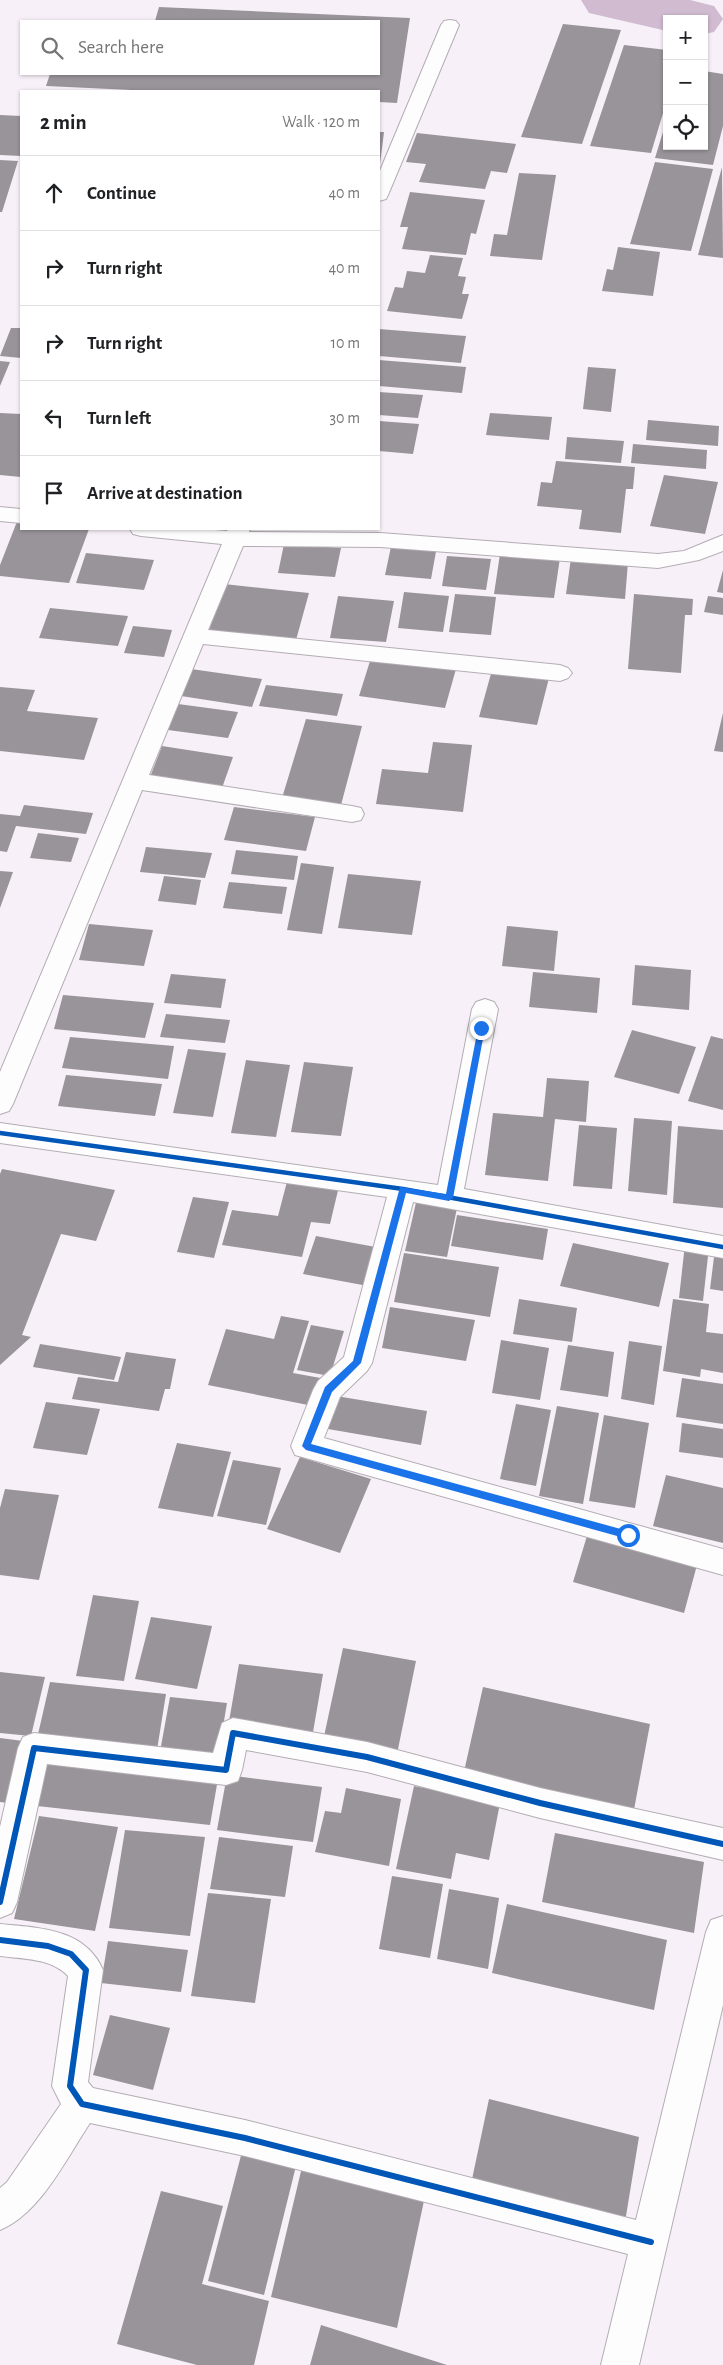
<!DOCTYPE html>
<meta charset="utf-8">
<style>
body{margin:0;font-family:"Alegreya Sans",sans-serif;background:#f2f2f2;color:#202124}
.controls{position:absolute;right:15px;top:15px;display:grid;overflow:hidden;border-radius:0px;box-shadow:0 1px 4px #0004}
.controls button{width:45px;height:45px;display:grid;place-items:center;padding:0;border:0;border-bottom:1px solid #e0e0e0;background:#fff;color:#202124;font:25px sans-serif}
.stop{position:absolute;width:15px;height:15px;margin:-11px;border:4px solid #1a73e8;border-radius:50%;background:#fff}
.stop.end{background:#1a73e8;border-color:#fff;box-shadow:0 1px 5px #0008}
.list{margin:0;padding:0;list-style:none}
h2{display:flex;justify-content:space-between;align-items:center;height:65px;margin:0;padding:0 20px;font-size:21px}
h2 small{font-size:16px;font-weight:400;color:#757577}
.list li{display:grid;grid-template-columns:32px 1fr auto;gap:15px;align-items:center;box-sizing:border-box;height:75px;padding:0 20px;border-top:1px solid #e0e0e0}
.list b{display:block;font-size:19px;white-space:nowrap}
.list em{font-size:16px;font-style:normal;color:#757577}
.icon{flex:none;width:28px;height:28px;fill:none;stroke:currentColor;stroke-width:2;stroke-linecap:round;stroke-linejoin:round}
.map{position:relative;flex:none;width:723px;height:2365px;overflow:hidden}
.search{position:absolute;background:#fff;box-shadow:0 1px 4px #0004;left:20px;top:20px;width:360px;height:55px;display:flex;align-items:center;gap:12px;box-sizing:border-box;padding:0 18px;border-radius:0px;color:#757577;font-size:19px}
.panel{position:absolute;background:#fff;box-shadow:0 1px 4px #0004;left:20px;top:90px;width:360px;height:440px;border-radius:0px}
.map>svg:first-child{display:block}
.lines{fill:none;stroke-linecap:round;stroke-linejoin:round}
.river{fill:#d0bbd1;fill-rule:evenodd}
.building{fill:#999499}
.minor-casing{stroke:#b3adb3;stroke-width:2}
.minor{fill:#fefdfe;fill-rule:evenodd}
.cycleway-far1-casing{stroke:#fff;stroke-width:8}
.cycleway-casing{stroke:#fff;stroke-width:9}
.cycleway-far1{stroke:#0057b8;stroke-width:4.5}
.cycleway{stroke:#0057b8;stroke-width:6}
.route{fill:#1a73e8}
</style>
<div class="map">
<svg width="723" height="2365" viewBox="0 0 723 2365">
<rect width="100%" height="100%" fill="#f8f0f8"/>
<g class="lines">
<!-- river -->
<path class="river" d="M581 0H690L714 6 723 19 714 32 704 34V19H667V31L589 13Z"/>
</g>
<!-- building -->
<path class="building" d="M159 7 410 18 397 103 379 102V91H153L46 86 50 74H379V21H155Z
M563 24 621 30 582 144 521 137Z
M624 45 667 50V100L651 153 590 146Z
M704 71 723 74V126L713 165 655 158 666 122 667 146H704Z
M0 115 21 116V156L0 155Z
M379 132H384L380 164H379Z
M417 133 516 144 507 173 491 171 485 189 419 182 426 164 406 162Z
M0 160 18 161 2 212H0Z
M655 162 713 169 691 251 630 244Z
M722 167 723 258 698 255Z
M519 173 556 175 542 260 490 256 494 234 507 235Z
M410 192 485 200 476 234 471 233 466 255 402 249 408 227H400Z
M618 247 660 252 653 296 602 291 607 269 613 270Z
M430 255 463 258 458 276 466 277 462 294H469L462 319 387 311 395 287 403 288 407 271 425 273Z
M11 328H21V358L0 356Z
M379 329 466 336 461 363 379 356Z
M379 360 466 367 462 393 379 386Z
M0 361 10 362 0 386Z
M588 367 616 369 611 412 583 409Z
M379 392 423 395 418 418 379 415Z
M0 413 21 414V477L0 475Z
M490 413 552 417 549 440 486 435Z
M648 420 719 426 718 446 646 440Z
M379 421 419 424 413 454 379 451Z
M567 437 624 441 621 463 565 459Z
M633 444 707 450 706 469 631 463Z
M556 461 635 467 633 489H626L621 533 579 529 582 510 537 506 541 482 552 483Z
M664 475 718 482 705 534 650 526Z
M18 519H21V529H89L69 583 0 576V565Z
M392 542 437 546 431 579 385 575Z
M284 544 341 548 335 577 278 573Z
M86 553 154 560 144 590 76 583Z
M500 554 560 558 554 598 494 594Z
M447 556 491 559 486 590 442 586Z
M571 558 628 562 625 599 566 594Z
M723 570V593L717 592Z
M224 584 309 593 296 640 209 631Z
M404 592 449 596 443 632 398 628Z
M455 594 496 597 491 635 449 632Z
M634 594 693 599 692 615H685L681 673 628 669Z
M338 596 394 601 386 642 330 638Z
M708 596 723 598V615L704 612Z
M50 608 128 616 118 646 39 638Z
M133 626 172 630 164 657 124 653Z
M371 658 456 669 445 708 359 696Z
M191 669 262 679 252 707 181 696Z
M492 670 549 678 537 725 479 717Z
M266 685 343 694 337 716 259 706Z
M0 687 35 690 27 711 98 718 84 760 0 751Z
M178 704 238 712 228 738 168 730Z
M723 713V752L714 751Z
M306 719 362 726 341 805 282 798Z
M433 742 472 745 463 812 376 804 382 769 428 773Z
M162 746 233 757 222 788 150 777Z
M24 805 93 813 86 834 16 826 7 852 0 851V814L20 816Z
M234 807 315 817 306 851 224 840Z
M38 833 79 838 71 862 30 858Z
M146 847 212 853 205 878 140 872Z
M236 850 298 856 294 880 231 874Z
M301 863 334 867 322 934 287 930Z
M0 871 13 872 0 908Z
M348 874 421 881 412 935 338 928Z
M164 876 201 880 196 905 158 901Z
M229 882 287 887 282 914 223 908Z
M89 924 153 930 144 966 79 960Z
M507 926 558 931 554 971 502 966Z
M635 965 691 970 689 1010 632 1005Z
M533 972 600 978 597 1013 529 1007Z
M171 974 226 979 221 1008 164 1003Z
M63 995 154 1003 145 1038 54 1029Z
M166 1014 230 1020 225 1043 160 1037Z
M632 1030 696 1047 679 1094 614 1077Z
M711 1036 723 1039V1110L688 1101Z
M70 1037 174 1046 168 1079 62 1068Z
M188 1049 226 1053 213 1117 173 1113Z
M246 1060 290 1065 276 1137 231 1133Z
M304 1062 353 1067 341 1136 291 1132Z
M66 1075 162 1084 155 1116 58 1106Z
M547 1078 589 1081 586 1122 555 1119 548 1181 485 1175 493 1113 543 1117Z
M634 1118 672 1121 667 1195 628 1191Z
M579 1125 617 1128 612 1189 573 1186Z
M678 1126 723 1130V1208L673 1203Z
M2 1169 115 1190 96 1241 61 1234 22 1335 31 1337 0 1365V1174Z
M289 1174 340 1182 330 1224 311 1222 302 1257 222 1245 232 1210 278 1216Z
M193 1197 229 1202 214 1258 177 1252Z
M417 1198 457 1208 447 1257 405 1251Z
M457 1215 548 1229 543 1260 451 1246Z
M316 1236 381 1248 368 1286 303 1274Z
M573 1243 669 1263 659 1307 560 1286Z
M685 1244 709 1247 703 1301 679 1298Z
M404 1253 499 1267 490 1317 394 1302Z
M714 1257 723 1258V1291L710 1289Z
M519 1299 577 1308 572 1342 513 1334Z
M673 1299 709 1304 706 1332 723 1334V1373L701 1369 700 1377 663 1371Z
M390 1307 475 1320 466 1361 382 1348Z
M281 1316 309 1321 293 1373 326 1379 318 1407 208 1385 226 1329 274 1339Z
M311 1325 344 1331 330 1376 297 1370Z
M501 1340 549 1348 540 1400 492 1393Z
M629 1341 662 1346 654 1405 621 1399Z
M40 1344 121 1357 114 1380 33 1367Z
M568 1345 614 1352 608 1397 560 1390Z
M126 1352 176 1359 170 1389H165L159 1411 72 1399 78 1377 118 1382Z
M682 1378 723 1384V1424L676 1417Z
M336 1396 427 1411 421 1445 328 1429Z
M46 1402 100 1409 87 1455 33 1448Z
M516 1404 551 1410 536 1486 500 1479Z
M557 1406 599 1413 583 1504 539 1496Z
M604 1415 649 1423 635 1508 589 1501Z
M682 1423 723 1429V1458L679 1452Z
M177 1443 231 1452 213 1517 158 1508Z
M300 1457 371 1479 340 1553 267 1529Z
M233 1460 281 1468 266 1525 217 1516Z
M666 1475 723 1488V1543L653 1526Z
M5 1489 59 1495 39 1580 0 1575V1508Z
M587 1536 697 1565 684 1613 573 1582Z
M93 1595 139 1601 124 1681 76 1676Z
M151 1617 212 1626 197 1689 135 1679Z
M343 1648 416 1661 397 1754 323 1741Z
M239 1664 323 1674 312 1738 228 1727Z
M0 1672 45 1677 31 1736 0 1733Z
M50 1682 166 1694 156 1756 36 1743Z
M483 1687 650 1724 633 1815 463 1776Z
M170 1697 227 1703 217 1762 159 1757Z
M0 1738 23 1741 8 1803 0 1802Z
M39 1754 219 1773 210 1825 28 1805Z
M227 1775 322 1787 313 1842 217 1830Z
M414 1786 500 1803 489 1860 456 1853 451 1879 396 1869Z
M346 1788 401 1799 389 1866 315 1852 325 1811 341 1813Z
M39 1816 118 1827 95 1931 14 1919Z
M125 1830 205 1837 190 1936 109 1928Z
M555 1833 704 1862 694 1933 542 1902Z
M219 1837 293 1846 285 1897 210 1889Z
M392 1876 443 1884 430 1958 379 1949Z
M449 1889 499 1898 488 1969 437 1959Z
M208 1893 271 1899 255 2003 191 1996Z
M507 1904 667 1940 654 2010 492 1973Z
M108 1941 188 1950 181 1992 101 1983Z
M110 2015 170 2028 153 2090 93 2075Z
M489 2099 639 2137 625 2222 471 2184Z
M243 2148 297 2162 264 2295 208 2281Z
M302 2167 425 2196 397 2328 271 2297Z
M161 2191 223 2206 202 2284 269 2301 254 2365H197L117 2344Z
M321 2325 447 2365H310Z"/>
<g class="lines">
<defs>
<path id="minor" d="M450 20 456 21 459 25 388 195 386 199 379 201V173L441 25 444 21Z
M0 507 21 509V523L0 521Z
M130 529H202L227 531 228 529H250L249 532 380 533 658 554 684 551 723 535V551L699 560 658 568 380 547 243 546 208 630 560 665 568 668 572 673 568 678 560 681 203 644 149 775 352 806 361 808 364 814 361 820 352 822 142 790 13 1104 9 1111 0 1114V1072L222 544 141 536 133 534Z
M485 999 494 1002 498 1009 464 1189 723 1236V1258L413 1202 372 1363 367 1371 340 1397 324 1438 723 1549V1575L295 1455 291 1446 313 1390 318 1381 344 1357 387 1197 0 1143V1123L438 1185 472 1009 476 1002Z
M233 1718 367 1742 540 1788 723 1828V1860L540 1818 367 1772 246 1750 242 1770 238 1781 226 1785 47 1764 17 1902 12 1913 0 1918V1827L18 1748 23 1737 34 1733 213 1753 222 1723Z
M723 1916V2005L639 2365H601L628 2254 245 2156 90 2123C66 2159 40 2214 0 2230V2188L7 2182 61 2104 52 2086 68 1976C51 1958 23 1959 0 1956V1924C39 1928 85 1928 103 1970L88 2082 93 2088 245 2120 636 2220 706 1932 711 1920Z"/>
</defs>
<!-- minor casing -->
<use href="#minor" class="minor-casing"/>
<!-- minor -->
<use href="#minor" class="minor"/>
<defs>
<path id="cycleway-far1" d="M0 1133 403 1189 723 1247"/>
<path id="cycleway" d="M0 1902 34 1748 226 1770 233 1733 367 1757 540 1803 723 1844
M0 1940 48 1946 71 1954 86 1970 70 2086 82 2104 245 2138 651 2242"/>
</defs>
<!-- cycleway-far1 casing -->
<use href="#cycleway-far1" class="cycleway-far1-casing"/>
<!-- cycleway casing -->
<use href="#cycleway" class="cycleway-casing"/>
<!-- cycleway-far1 -->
<use href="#cycleway-far1" class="cycleway-far1"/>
<!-- cycleway -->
<use href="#cycleway" class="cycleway"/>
</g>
<!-- route -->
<path class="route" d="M481 1025 485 1028 453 1198 449 1201 406 1193 361 1363 332 1392 311 1444 628 1531 633 1535 628 1539 306 1450 302 1446 325 1387 353 1361 400 1187 446 1194 478 1028Z"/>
</svg>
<div class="controls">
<button>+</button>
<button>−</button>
<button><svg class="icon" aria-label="locate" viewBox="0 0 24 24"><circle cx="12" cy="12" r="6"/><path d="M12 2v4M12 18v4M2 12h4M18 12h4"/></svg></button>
</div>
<div class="stop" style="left:628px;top:1535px"></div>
<div class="stop end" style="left:481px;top:1028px"></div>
<div class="search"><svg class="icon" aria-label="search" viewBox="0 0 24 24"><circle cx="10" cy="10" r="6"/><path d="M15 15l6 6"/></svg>Search here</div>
<section class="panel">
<h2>2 min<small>Walk · 120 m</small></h2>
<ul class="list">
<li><svg class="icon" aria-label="ahead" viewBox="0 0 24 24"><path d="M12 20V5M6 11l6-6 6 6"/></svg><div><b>Continue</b></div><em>40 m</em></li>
<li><svg class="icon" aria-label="right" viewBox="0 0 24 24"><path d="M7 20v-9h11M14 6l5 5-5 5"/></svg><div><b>Turn right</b></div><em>40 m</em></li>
<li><svg class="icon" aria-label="right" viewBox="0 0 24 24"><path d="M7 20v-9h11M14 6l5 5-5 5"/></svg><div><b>Turn right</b></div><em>10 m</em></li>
<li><svg class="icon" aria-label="left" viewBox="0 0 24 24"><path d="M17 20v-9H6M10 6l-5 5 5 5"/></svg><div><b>Turn left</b></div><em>30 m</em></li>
<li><svg class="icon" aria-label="arrive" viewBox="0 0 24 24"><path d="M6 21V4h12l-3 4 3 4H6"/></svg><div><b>Arrive at destination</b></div></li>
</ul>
</section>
</div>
